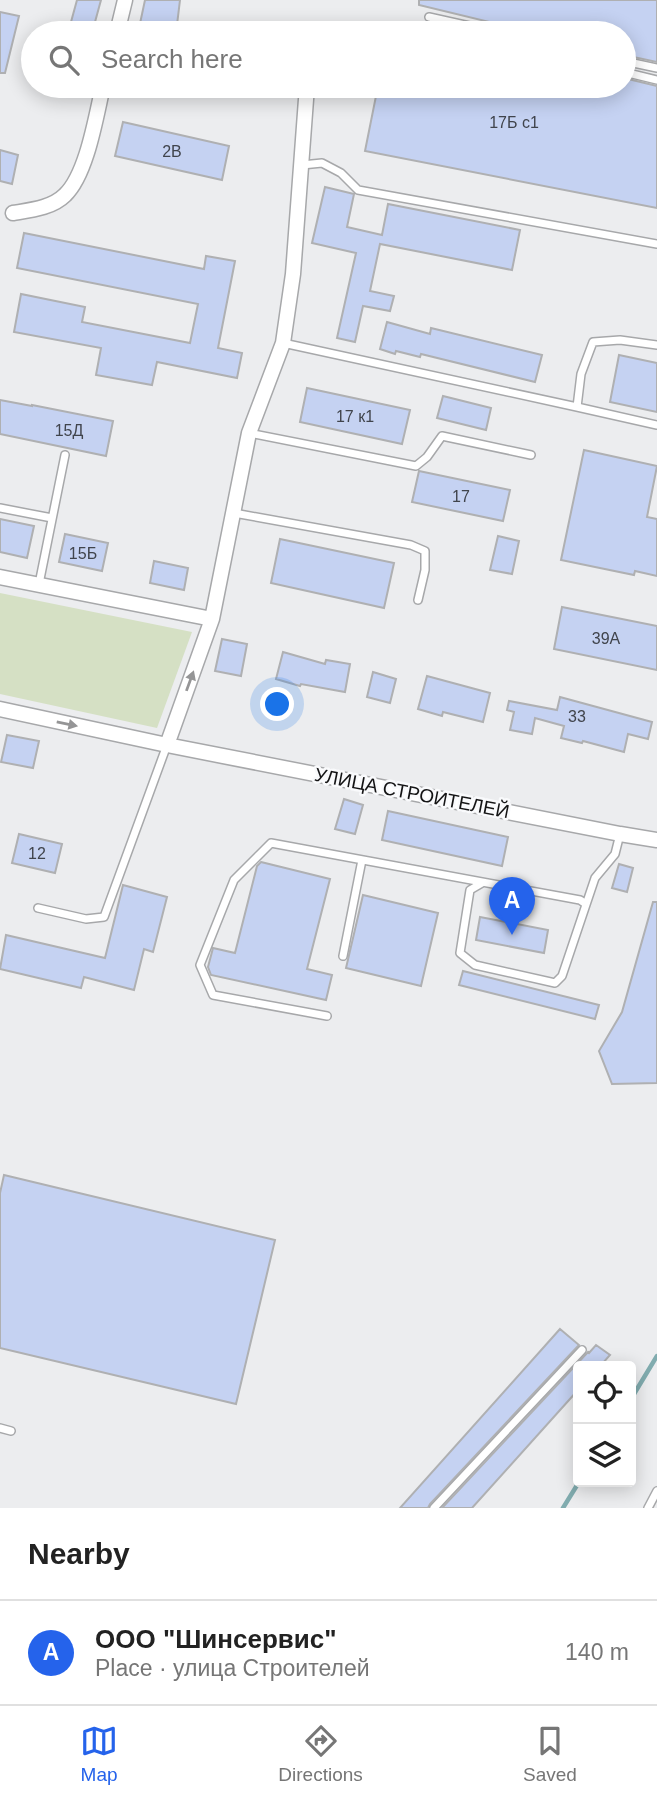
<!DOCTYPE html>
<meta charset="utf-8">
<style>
body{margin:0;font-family:Helvetica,sans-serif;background:#f6f6f6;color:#222}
.controls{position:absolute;right:21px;bottom:21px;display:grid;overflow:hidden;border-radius:7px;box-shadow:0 4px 18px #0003}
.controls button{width:63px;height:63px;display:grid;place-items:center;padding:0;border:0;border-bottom:2px solid #e0e0e0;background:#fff;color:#222;font:35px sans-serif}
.you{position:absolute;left:278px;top:705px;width:24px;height:24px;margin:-18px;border:5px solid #fff;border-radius:50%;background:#1a73e8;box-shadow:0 0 0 10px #1a73e833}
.badge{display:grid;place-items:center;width:46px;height:46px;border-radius:50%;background:#2563eb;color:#fff;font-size:23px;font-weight:700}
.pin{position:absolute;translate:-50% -58px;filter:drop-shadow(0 2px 4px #0008)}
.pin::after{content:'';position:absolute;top:37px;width:24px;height:21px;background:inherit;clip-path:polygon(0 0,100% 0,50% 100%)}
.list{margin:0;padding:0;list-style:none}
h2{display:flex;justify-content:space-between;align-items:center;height:91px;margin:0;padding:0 28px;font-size:30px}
h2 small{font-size:23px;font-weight:400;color:#767676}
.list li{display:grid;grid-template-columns:46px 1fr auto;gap:21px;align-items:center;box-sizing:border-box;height:105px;padding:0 28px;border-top:2px solid #e0e0e0}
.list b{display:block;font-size:26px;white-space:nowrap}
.list p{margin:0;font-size:23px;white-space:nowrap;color:#767676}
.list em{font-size:23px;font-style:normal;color:#767676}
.icon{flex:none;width:38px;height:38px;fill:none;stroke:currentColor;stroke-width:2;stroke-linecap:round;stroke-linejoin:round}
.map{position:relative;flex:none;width:657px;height:1508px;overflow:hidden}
.search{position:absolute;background:#fff;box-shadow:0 4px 18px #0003;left:21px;right:21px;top:21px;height:77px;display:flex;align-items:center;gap:18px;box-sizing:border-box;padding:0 24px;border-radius:38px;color:#767676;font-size:26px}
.sheet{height:196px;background:#fff}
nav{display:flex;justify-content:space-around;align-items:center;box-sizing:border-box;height:98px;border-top:2px solid #e0e0e0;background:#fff;font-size:19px;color:#767676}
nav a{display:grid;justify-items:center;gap:4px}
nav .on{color:#2563eb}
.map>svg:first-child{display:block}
.green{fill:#d5e0c4}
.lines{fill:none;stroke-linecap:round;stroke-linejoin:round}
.stream{stroke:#81acaf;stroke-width:4.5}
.building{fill:#c5d2f2;stroke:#afb0b2;stroke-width:2}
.service-casing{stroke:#a7a8aa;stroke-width:10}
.minor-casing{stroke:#a7a8aa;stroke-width:17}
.service{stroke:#fff;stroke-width:7}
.minor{stroke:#fff;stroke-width:14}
.oneway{fill:#959596}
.labels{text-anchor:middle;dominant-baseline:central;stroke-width:5;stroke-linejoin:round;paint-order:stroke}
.number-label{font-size:16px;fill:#40444c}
.street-label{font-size:19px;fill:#141415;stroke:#f9fafc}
</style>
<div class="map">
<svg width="657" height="1508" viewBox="0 0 657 1508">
<rect width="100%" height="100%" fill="#ecedef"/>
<!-- green -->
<path class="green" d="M0 593 192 632 157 728 0 694Z"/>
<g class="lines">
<!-- stream -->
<path class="stream" d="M631 1399 657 1356
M563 1508 579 1482"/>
</g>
<!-- building -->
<path class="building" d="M77 0H101L92 33H68Z
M145 0H180L176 33H138Z
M419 0H657V62L624 55V33H535L419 5Z
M0 12 19 16 5 73H0Z
M624 78 657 86V208L365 151 378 86H624Z
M123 122 229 146 222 180 115 156Z
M0 150 18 155 12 184 0 181Z
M325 187 354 194 347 227 382 235 388 204 520 230 512 270 380 244 370 291 394 296 390 311 363 306 355 342 337 338 356 253 312 243Z
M24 233 204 269 206 256 235 261 218 348 242 353 237 378 157 362 152 385 96 375 101 348 14 332 21 294 85 307 82 322 190 343 198 304 17 268Z
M387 322 430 334 431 328 542 355 535 382 421 354 420 357 396 351 395 354 380 349Z
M619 355 657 363V412L610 402Z
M307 388 410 410 402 444 300 422Z
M443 396 491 408 486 430 437 418Z
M0 400 32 406V405L113 421 106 456 0 434Z
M584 450 657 466 647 517 657 519V576L635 571 634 575 561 560Z
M419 471 510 490 503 521 412 502Z
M0 519 34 526 27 558 0 552Z
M65 534 108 543 102 571 59 562Z
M498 536 519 541 512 574 490 570Z
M280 539 394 563 384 608 271 583Z
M154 561 188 568 184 590 150 583Z
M562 607 657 626V670L554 649Z
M222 639 247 644 241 676 215 671Z
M283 652 325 664 326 660 350 664 345 692 301 684 300 686 276 679Z
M373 672 396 679 390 703 367 697Z
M427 676 490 693 483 722 443 712 442 716 418 709Z
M560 697 652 722 648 739 628 734 624 752 583 741 582 743 561 738 564 726 535 718 532 734 510 730 514 712 507 710 509 701 557 710Z
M7 735 39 741 33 768 1 762Z
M344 799 363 805 355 834 335 829Z
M388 811 508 837 502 866 382 840Z
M19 834 62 844 55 873 12 863Z
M261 862 330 879 307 969 332 975 326 1000 211 975 208 967 213 948 235 953 257 866Z
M619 864 633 868 627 892 612 888Z
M123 885 167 897 153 952 144 949 134 990 84 977 81 988 0 969 6 935 105 958Z
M363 895 438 913 421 986 346 968Z
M653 902H657V1083L612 1084 599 1051 622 1012Z
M480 917 548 930 544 953 476 940Z
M463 971 599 1005 595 1019 459 985Z
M4 1175 275 1240 236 1404 0 1348V1193Z
M560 1329 579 1345 430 1504 428 1508H400Z
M596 1345 610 1355 602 1364 605 1366H578V1390L472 1508H442L588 1352 589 1353Z"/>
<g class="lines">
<defs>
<path id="service" d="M429 17 501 33
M428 29 448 33
M624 61 657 68
M624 72 657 80
M302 165 322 163 341 173 358 190 657 244
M283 343 577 407 581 374 593 342 620 340 657 345
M577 407 657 425
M249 433 416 466 427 457 442 436 531 455
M0 508 52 518
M234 513 411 545 425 551V570L418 600
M39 584 65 455
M482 883 470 890 460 953 475 965 555 983 562 976 595 878 615 854 620 834
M38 908 86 919 104 917 167 745
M343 956 362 860
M327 1016 213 995 200 965 234 880 271 843 580 900 586 904
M0 1428 11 1431
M434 1508 582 1350
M648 1508 657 1491"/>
<path id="minor" d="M117 33 125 0
M13 213C31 210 52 208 65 195 87 174 96 116 103 86
M0 577 212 619 167 745
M212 619 249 433 283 343 293 274 307 86
M0 709 167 745 620 834 657 840"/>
</defs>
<!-- service casing -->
<use href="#service" class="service-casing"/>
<!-- minor casing -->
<use href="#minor" class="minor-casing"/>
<!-- service -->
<use href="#service" class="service"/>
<!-- minor -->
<use href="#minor" class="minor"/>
</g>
<!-- one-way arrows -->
<defs><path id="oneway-solid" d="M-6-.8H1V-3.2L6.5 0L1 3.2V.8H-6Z" transform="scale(1.75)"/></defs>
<g class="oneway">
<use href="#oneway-solid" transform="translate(190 681) rotate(-70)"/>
<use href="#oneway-solid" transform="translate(67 724) rotate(12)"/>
</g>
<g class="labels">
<!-- number labels -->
<g class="number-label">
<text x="514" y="122">17Б с1</text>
<text x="172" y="151">2В</text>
<text x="355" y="416">17 к1</text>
<text x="69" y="430">15Д</text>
<text x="461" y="496">17</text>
<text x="83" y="553">15Б</text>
<text x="606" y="638">39А</text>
<text x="577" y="716">33</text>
<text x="37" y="853">12</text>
</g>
<!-- street labels -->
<g class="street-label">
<text transform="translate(412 793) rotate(11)">УЛИЦА СТРОИТЕЛЕЙ</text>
</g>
</g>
</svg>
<div class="controls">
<button><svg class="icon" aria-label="locate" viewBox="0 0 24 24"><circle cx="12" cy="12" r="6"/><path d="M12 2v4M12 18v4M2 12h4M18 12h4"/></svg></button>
<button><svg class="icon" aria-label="layers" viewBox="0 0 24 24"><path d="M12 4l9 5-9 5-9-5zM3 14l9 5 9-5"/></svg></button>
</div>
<div class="you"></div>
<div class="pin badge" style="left:512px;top:935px">A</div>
<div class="search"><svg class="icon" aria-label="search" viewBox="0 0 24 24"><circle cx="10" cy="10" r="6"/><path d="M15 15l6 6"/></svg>Search here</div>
</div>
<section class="sheet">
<h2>Nearby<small></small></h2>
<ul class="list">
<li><span class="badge">A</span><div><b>ООО &quot;Шинсервис&quot;</b><p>Place · улица Строителей</p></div><em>140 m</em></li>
</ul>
</section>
<nav>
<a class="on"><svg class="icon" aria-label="map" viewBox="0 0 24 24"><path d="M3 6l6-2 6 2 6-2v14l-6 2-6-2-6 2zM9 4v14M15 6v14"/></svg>Map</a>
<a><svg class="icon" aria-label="directions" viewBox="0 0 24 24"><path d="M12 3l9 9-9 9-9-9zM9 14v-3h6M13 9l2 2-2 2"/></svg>Directions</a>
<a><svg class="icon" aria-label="saved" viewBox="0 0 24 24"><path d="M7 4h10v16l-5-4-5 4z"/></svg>Saved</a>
</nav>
